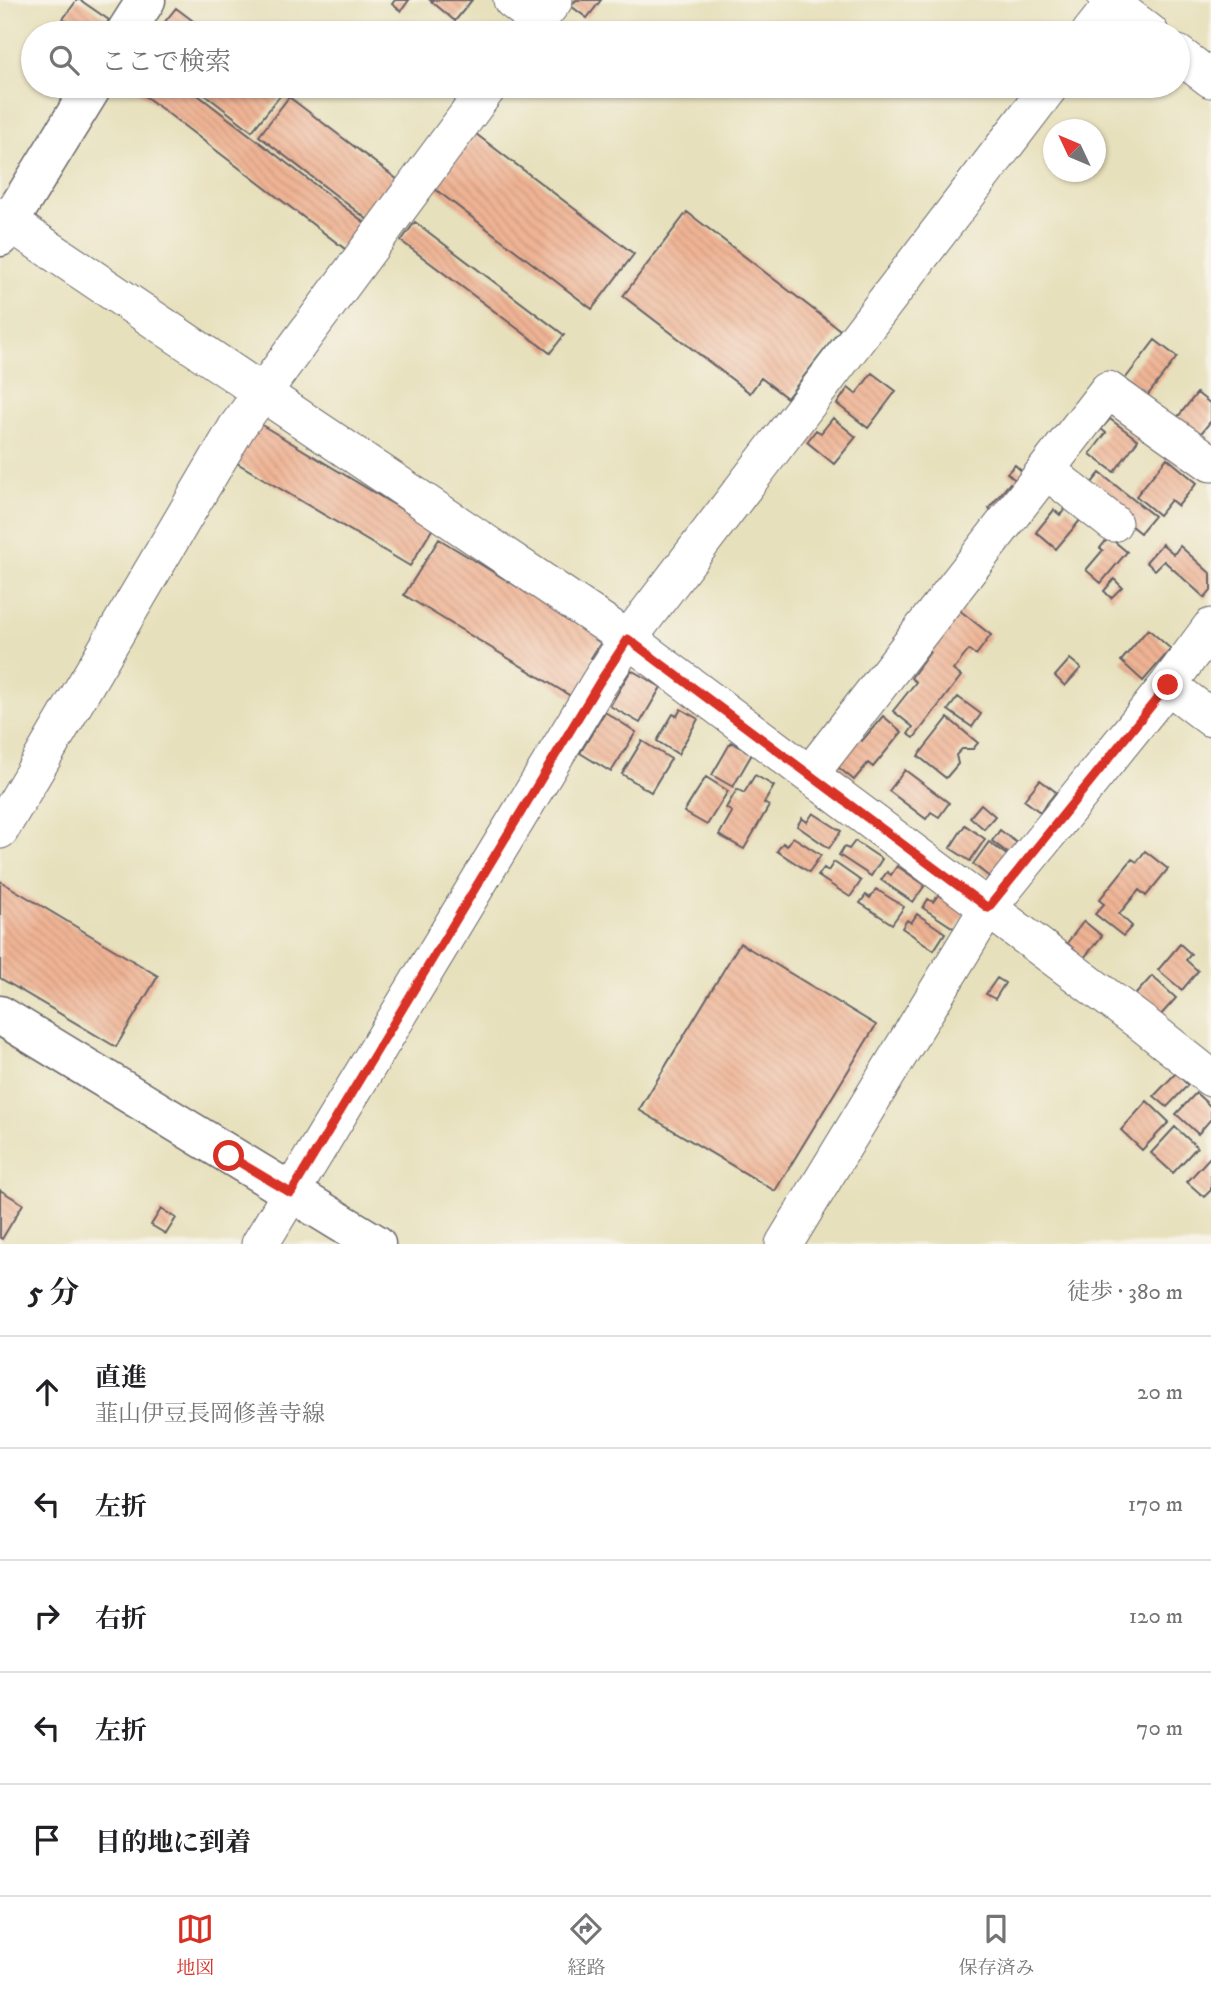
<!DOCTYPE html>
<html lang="ja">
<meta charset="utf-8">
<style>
body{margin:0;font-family:"IM FELL DW Pica","Noto Serif JP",serif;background:#f6f6f6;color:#202124}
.compass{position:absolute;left:1043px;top:119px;width:63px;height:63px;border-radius:50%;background:#fff;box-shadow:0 2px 5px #0004;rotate:314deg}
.stop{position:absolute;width:21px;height:21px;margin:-16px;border:5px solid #d93025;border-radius:50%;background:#fff}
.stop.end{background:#d93025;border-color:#fff;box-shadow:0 2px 7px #0008}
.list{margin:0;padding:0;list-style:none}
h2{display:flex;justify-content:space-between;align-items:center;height:91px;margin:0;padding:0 28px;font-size:30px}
h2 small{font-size:23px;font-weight:400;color:#757577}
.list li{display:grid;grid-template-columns:46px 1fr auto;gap:21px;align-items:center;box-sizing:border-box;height:112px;padding:0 28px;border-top:2px solid #e0e0e0}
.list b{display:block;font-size:26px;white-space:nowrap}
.list p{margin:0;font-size:23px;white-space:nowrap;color:#757577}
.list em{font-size:23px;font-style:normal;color:#757577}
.icon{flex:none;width:38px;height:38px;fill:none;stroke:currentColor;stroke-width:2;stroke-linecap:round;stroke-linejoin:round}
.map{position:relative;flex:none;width:1211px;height:1244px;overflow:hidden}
.search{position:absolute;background:#fff;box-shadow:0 2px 5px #0004;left:21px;right:21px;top:21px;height:77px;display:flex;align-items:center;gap:18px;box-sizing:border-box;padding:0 24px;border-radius:38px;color:#757577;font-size:26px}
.sheet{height:651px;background:#fff}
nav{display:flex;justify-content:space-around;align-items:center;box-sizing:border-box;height:98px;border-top:2px solid #e0e0e0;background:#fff;font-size:19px;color:#757577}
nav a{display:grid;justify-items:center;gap:4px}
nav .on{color:#d93025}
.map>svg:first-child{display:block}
.building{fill:url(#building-back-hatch)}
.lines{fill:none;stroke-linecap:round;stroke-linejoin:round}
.minor-casing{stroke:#676468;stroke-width:39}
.major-casing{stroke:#676468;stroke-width:41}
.minor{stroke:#fff;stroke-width:37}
.major{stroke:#fff;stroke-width:38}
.route{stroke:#d93025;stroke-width:9}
</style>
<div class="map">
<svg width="1211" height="1244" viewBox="0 0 1211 1244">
<defs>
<pattern id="building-back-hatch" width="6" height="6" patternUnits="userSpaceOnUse" patternTransform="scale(1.75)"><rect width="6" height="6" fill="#efb394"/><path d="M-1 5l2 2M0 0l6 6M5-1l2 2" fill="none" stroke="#cd9a80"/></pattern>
</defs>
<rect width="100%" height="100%" fill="#f7f3e8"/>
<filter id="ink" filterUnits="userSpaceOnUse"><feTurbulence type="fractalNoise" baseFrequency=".0143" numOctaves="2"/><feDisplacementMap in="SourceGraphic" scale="14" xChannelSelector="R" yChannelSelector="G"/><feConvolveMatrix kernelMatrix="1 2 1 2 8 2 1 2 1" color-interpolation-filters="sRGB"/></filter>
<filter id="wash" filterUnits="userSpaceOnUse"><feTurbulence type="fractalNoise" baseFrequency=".00686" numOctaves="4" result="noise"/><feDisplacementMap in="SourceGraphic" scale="28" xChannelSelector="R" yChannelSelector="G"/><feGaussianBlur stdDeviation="1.57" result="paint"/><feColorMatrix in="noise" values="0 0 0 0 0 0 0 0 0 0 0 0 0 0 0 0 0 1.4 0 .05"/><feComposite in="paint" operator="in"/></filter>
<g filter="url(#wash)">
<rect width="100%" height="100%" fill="#e7e0bc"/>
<g id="blocks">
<!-- building -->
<path class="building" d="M77 0H80L109 20 101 33H82L63 19Z
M395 0H409L401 11 392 4Z
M430 0H472L455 21Z
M576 0H601L587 18 571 6Z
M176 8 209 33H156Z
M132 86H186L369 226 349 252Z
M194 86H277L284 91 252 131Z
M289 97 402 183 372 223 259 136Z
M476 134 634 254 592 309 435 189Z
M687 212 840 330 787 398 761 378 750 393 623 296Z
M415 222 564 335 550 353 401 241Z
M1155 340 1177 357 1147 396 1125 379Z
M872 373 896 391 868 428 837 404 848 388 856 394Z
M1197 393 1211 404V421L1198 437 1176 419Z
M833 418 856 437 834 464 807 442 816 430 821 433Z
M1110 419 1138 440 1114 472 1090 454 1106 433 1101 429Z
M255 421 433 528 410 566 232 460Z
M1167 458 1197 483 1178 506 1171 500 1159 515 1136 496Z
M1015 465 1028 477 1021 485 1007 473Z
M1100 473 1154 516 1140 533 1086 490Z
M1010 483 1018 491 997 515 989 508Z
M1067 507 1081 519 1056 549 1036 532 1054 510 1060 515Z
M1109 537 1127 552 1101 583 1086 570 1103 550 1100 548Z
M439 539 603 639 591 658 596 661 574 698 404 595Z
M1162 544 1174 554 1180 546 1211 574V591L1205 598 1164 561 1155 570 1146 562Z
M1114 579 1122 587 1111 598 1104 591Z
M958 609 991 635 976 655 969 650 953 670 961 676 914 738 908 734 913 727 893 711 916 682 911 678 930 652 923 647Z
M1148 629 1171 649 1143 681 1121 661Z
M1070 659 1081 668 1065 686 1055 676Z
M631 670 661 687 640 723 610 706Z
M958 697 981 714 972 727 948 710Z
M681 709 698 719 678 754 657 741 673 714 677 716Z
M605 712 636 732 611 772 580 753Z
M883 716 902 732 873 767 868 763 854 780 833 763 859 738 862 741Z
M948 718 978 743 973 749H962L956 755 958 764 946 778 918 756Z
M642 741 671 759 651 792 622 774Z
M731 742 752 754 733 787 712 775Z
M905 770 949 803 939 817 931 812 926 819 889 791Z
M755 775 774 786 764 803 769 806 744 849 719 835 732 812 726 808 737 789 744 793Z
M706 777 728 791 707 825 684 812Z
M1040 780 1056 792 1040 812 1024 800Z
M981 804 995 816 984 829 970 817Z
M813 813 841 831 829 848 797 826 802 818 807 822Z
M965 825 985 839 970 861 950 848Z
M1000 830 1017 843 1009 854 992 841Z
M793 837 821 855 809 872 777 851 783 843 787 846Z
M855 841 882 859 871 876 839 855 844 847 849 849Z
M989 842 1008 856 991 878 973 864Z
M1145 851 1168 869 1146 896 1139 890 1119 914 1132 926 1123 936 1095 914 1104 904 1099 900 1132 859 1137 862Z
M834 862 861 881 850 897 818 876 824 868 828 871Z
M897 866 925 885 913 902 881 880 887 872 891 875Z
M0 881 158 976 116 1047 0 978Z
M876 889 904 907 892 924 860 903 866 895 870 898Z
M939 894 966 912 955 929 923 908 928 899 933 902Z
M917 914 945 933 934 950 902 928 907 920 911 923Z
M1084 921 1102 936 1084 958 1067 943Z
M740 943 876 1025 775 1191 639 1110Z
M1180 944 1191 954 1186 960 1198 971 1182 990 1158 970Z
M1152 976 1176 998 1159 1017 1135 995Z
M997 978 1005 983 995 999 986 994Z
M1176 1073 1188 1085 1167 1107 1154 1096Z
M1196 1093 1211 1107V1119L1198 1134 1176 1114Z
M1147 1101 1169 1122 1142 1150 1121 1130Z
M1175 1127 1197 1147 1173 1173 1151 1153Z
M1211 1156V1190L1204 1197 1187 1182Z
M0 1190 23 1204 2 1239 0 1238Z
M161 1209 176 1218 166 1234 151 1225Z"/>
</g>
</g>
<g filter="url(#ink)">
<use href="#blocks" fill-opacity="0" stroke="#676468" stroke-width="2"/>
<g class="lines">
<defs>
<path id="minor" d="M512 0 538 20
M1107 0 1150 33
M528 33 554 0
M1090 33 1116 0
M1178 54 1211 79
M0 216 628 639 1147 1027 1211 1078
M1046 470 1113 523
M1168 685 1211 718
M810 774 1108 390 1211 463
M0 830 237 427 489 86
M260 1244 599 683 628 639 1050 86
M784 1244 988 908 1168 685 1211 627"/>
<path id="major" d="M125 33 146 0
M0 237 93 86
M0 1015 376 1244"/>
</defs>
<!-- minor casing -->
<use href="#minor" class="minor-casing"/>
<!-- major casing -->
<use href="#major" class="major-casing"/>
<!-- minor -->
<use href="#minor" class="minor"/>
<!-- major -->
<use href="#major" class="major"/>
</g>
</g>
<g class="lines" filter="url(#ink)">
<!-- route -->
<path class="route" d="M229 1156 291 1193 599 683 628 639 988 908 1168 685"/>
</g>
</svg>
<svg class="compass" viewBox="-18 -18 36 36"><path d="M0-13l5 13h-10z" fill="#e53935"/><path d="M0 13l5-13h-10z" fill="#757577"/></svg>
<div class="stop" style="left:229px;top:1156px"></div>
<div class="stop end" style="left:1168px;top:685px"></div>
<div class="search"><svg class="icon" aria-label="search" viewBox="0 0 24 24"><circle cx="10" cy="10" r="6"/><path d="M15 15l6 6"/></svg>ここで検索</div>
</div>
<section class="sheet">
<h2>5 分<small>徒歩 · 380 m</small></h2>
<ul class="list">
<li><svg class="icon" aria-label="ahead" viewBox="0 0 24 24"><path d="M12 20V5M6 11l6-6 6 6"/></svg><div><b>直進</b><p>韮山伊豆長岡修善寺線</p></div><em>20 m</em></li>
<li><svg class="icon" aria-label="left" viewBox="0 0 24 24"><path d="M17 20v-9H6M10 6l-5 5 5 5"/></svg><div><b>左折</b></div><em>170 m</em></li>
<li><svg class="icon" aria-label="right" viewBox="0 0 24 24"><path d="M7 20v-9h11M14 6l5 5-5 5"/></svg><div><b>右折</b></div><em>120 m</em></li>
<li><svg class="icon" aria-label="left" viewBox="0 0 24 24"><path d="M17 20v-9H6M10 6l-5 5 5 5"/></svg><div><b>左折</b></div><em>70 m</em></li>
<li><svg class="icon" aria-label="arrive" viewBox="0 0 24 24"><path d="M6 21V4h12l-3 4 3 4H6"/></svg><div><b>目的地に到着</b></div></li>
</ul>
</section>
<nav>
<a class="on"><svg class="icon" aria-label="map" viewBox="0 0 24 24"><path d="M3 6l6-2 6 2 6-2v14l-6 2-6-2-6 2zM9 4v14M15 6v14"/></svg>地図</a>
<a><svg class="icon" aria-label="directions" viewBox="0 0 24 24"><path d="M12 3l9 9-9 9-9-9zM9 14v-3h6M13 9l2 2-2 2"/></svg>経路</a>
<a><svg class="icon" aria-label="saved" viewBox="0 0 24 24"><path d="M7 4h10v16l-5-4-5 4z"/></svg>保存済み</a>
</nav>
